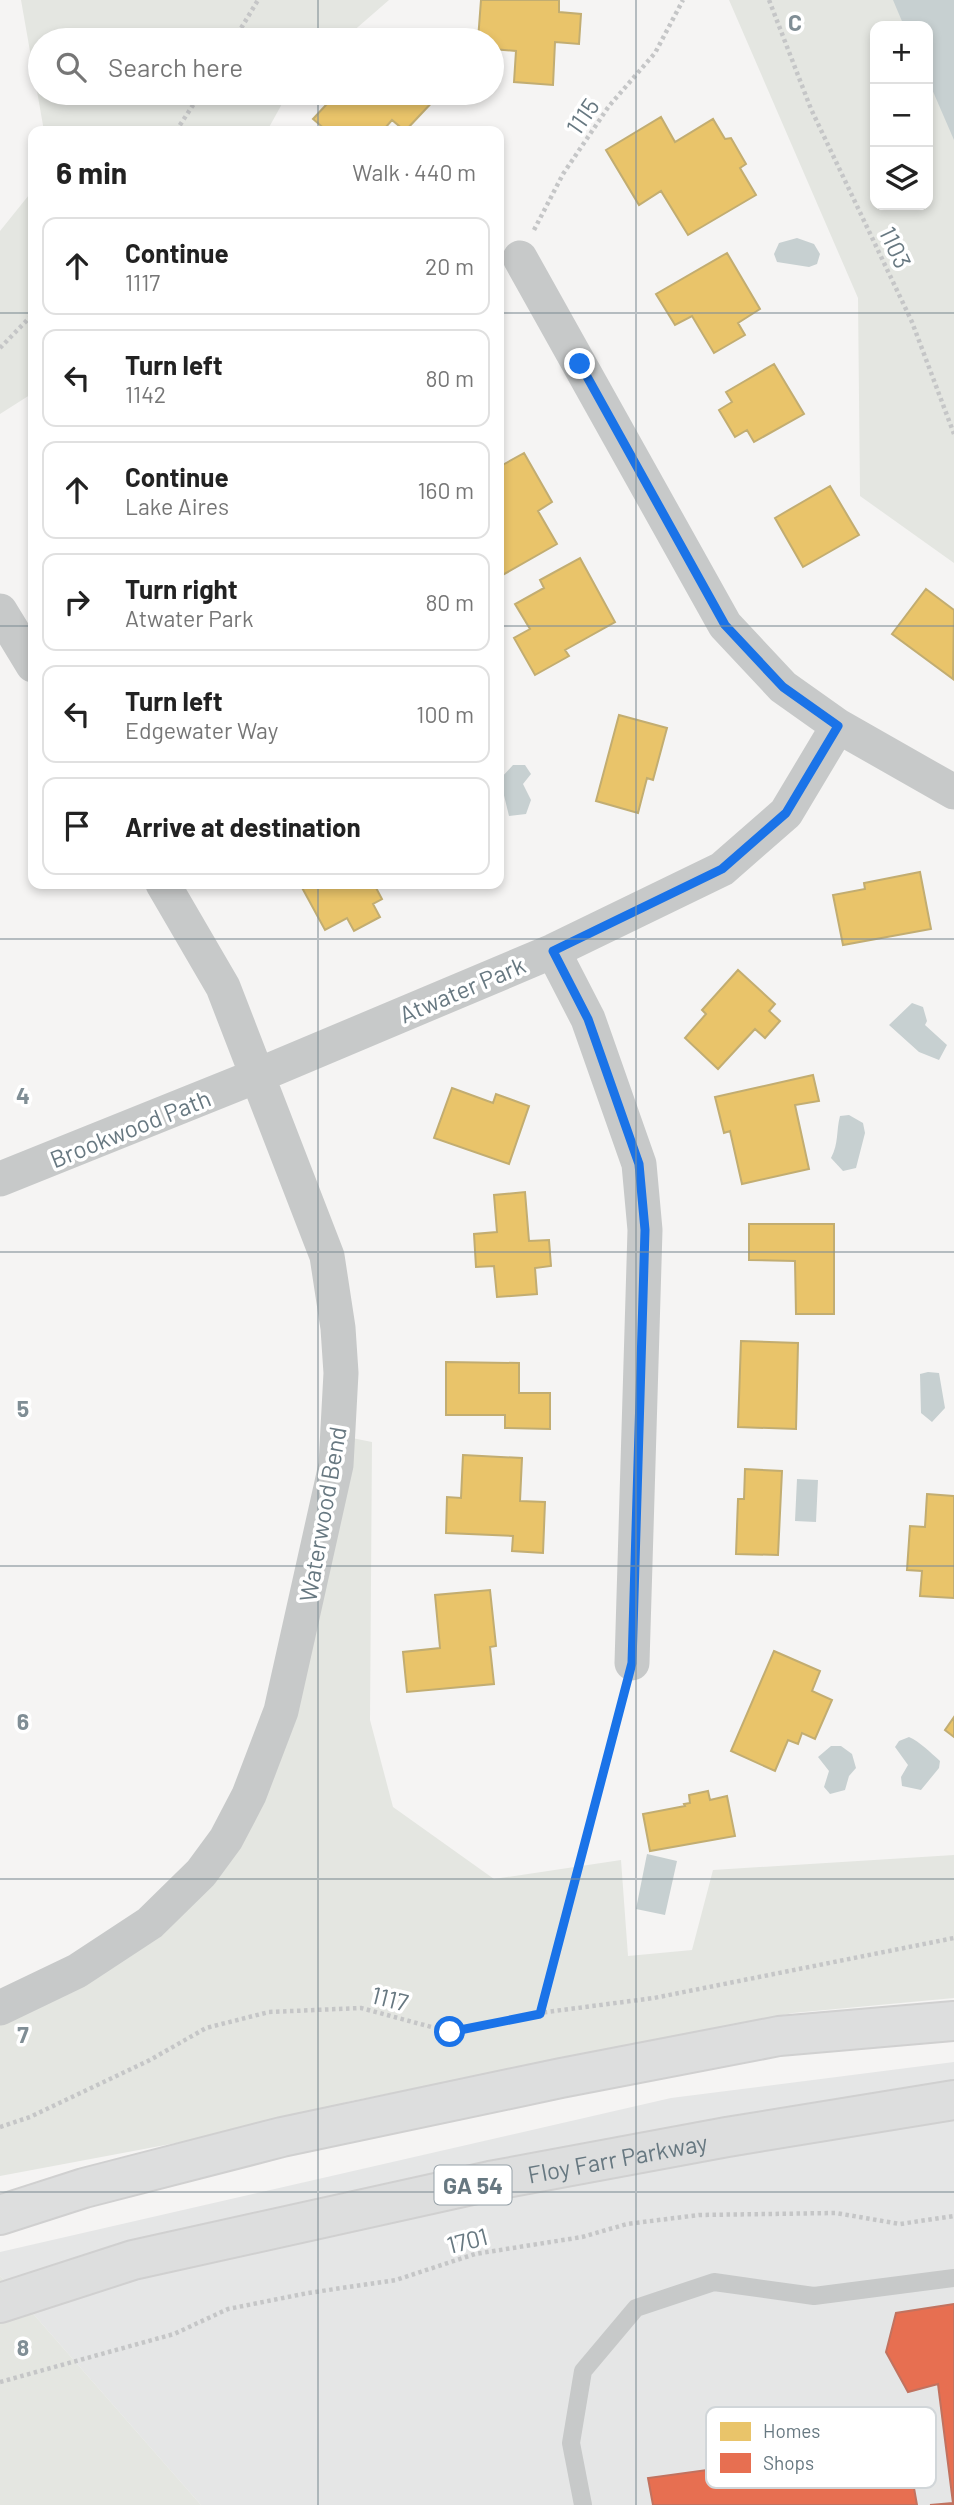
<!DOCTYPE html>
<meta charset="utf-8">
<style>
body{margin:0;font-family:Barlow,sans-serif;background:#f6f6f6;color:#222}
.controls{position:absolute;right:21px;top:21px;display:grid;overflow:hidden;border-radius:14px;box-shadow:0 4px 10px #0003}
.controls button{width:63px;height:63px;display:grid;place-items:center;padding:0;border:0;border-bottom:2px solid #e0e0e0;background:#fff;color:#222;font:35px sans-serif}
.stop{position:absolute;width:21px;height:21px;margin:-16px;border:5px solid #1a73e8;border-radius:50%;background:#fff}
.stop.end{background:#1a73e8;border-color:#fff;box-shadow:0 2px 7px #0008}
.list{margin:0;padding:0;list-style:none}
h2{display:flex;justify-content:space-between;align-items:center;height:91px;margin:0;padding:0 28px;font-size:30px}
h2 small{font-size:23px;font-weight:400;color:#767676}
.list li{display:grid;grid-template-columns:46px 1fr auto;gap:21px;align-items:center;box-sizing:border-box;height:98px;margin:0 14px 14px;padding:0 14px;border:2px solid #e0e0e0;border-radius:14px}
.list b{display:block;font-size:26px;white-space:nowrap}
.list p{margin:0;font-size:23px;white-space:nowrap;color:#767676}
.list em{font-size:23px;font-style:normal;color:#767676}
.icon{flex:none;width:38px;height:38px;fill:none;stroke:currentColor;stroke-width:2;stroke-linecap:round;stroke-linejoin:round}
.map{position:relative;flex:none;width:954px;height:2505px;overflow:hidden}
.search{position:absolute;background:#fff;box-shadow:0 4px 10px #0003;left:28px;top:28px;width:476px;height:77px;display:flex;align-items:center;gap:18px;box-sizing:border-box;padding:0 24px;border-radius:38px;color:#767676;font-size:26px}
.panel{position:absolute;background:#fff;box-shadow:0 4px 10px #0003;left:28px;top:126px;width:476px;height:763px;border-radius:14px}
.map>svg:first-child{display:block}
.built{fill:#e5e6e6}
.green{fill:#e4e6e1;fill-rule:evenodd}
.water{fill:#c7d0d1}
.homes{fill:#e9c46a;stroke:#c2ad71;stroke-width:2}
.shops{fill:#e76f51;stroke:#c1725f;stroke-width:2}
.lines{fill:none;stroke-linecap:round;stroke-linejoin:round}
.primary-casing{stroke:#d0d0d0;stroke-width:42}
.path{stroke:#c5c6c7;stroke-width:4.5;stroke-dasharray:3.5 3.5;stroke-linecap:butt}
.service{stroke:#c7c9c9;stroke-width:18}
.minor{stroke:#c7c9c9;stroke-width:35}
.primary{stroke:#dddede;stroke-width:38}
.route{stroke:#1a73e8;stroke-width:9}
.grid{fill:none;stroke:#808e95;stroke-width:2;stroke-opacity:0.55}
.labels{text-anchor:middle;dominant-baseline:central;stroke-width:7;stroke-linejoin:round;paint-order:stroke}
.shield{fill:#fff;stroke:#95a0a7;stroke-width:2}
.shield-label{font-size:23px;font-weight:bold;fill:#677881}
.street-label{font-size:24px;fill:#677881;stroke:#fff}
.key{fill:#fff;stroke:#d1d6d9;stroke-width:2}
.key-label{font-size:19px;fill:#677881}
.grid-label{font-size:23px;text-anchor:middle;font-weight:bold;fill:#808e95;stroke:#fff;stroke-width:7;stroke-linejoin:round;paint-order:stroke}
</style>
<div class="map">
<svg width="954" height="2505" viewBox="0 0 954 2505">
<rect width="100%" height="100%" fill="#f5f4f3"/>
<!-- built -->
<path class="built" d="M954 2062V2505H201L0 2276V2252L671 2098Z"/>
<!-- green -->
<path class="green" d="M21 0H389L343 40H40V93H288L267 131H44Z
M729 0H923L954 57V563L860 496 858 298ZM875 26H928V205H875Z
M33 190V393L0 414V231Z
M347 1437 372 1442 370 1720 393 1807 494 1879 621 1860 628 1956 692 1950 713 1870 954 1855V1998L793 2013 351 2101 240 2131 0 2176V2017L208 1880 292 1706Z
M0 2276 201 2505H0Z"/>
<!-- water -->
<path class="water" d="M893 0H954V140L928 80V26H904Z
M797 238 814 244 820 254 817 264 809 267 777 262 774 254 779 243Z
M513 765H525L531 774 523 784 531 800 526 814 509 816 500 779Z
M912 1003 923 1007 927 1021 925 1025 947 1045 939 1060 919 1052 889 1025Z
M849 1115 863 1123 865 1133 856 1168 843 1171 831 1158C839 1143 836 1131 840 1116Z
M928 1372 939 1373 945 1408 932 1422 921 1413 920 1374Z
M797 1479 818 1480 816 1522 795 1521Z
M909 1737C920 1742 930 1752 940 1761L939 1768 921 1790 902 1786 901 1777 908 1765 895 1747 899 1741Z
M831 1746H841L852 1754 856 1768 849 1776 845 1790 830 1794 824 1787 829 1771 818 1757Z
M647 1854 677 1861 665 1915 636 1909Z"/>
<!-- homes -->
<path class="homes" d="M481 0H559V12L581 14 579 44 555 42 553 85 514 82 516 51 492 49V40H478Z
M337 93H432L437 97 405 131 392 120 385 128 389 131H327L313 119Z
M661 117 675 142 713 119 725 139 731 138 746 164 740 168 756 195 688 235 661 191 639 205 606 150Z
M727 253 760 309 738 323 745 335 714 353 692 316 675 325 656 294Z
M774 364 804 414 754 442 747 430 735 437 719 410 732 402 726 392Z
M524 453 552 502 538 511 557 544 499 577V467Z
M830 486 859 535 803 567 775 518Z
M580 558 615 622 565 650 569 656 535 675 514 638 530 629 515 604 544 588 540 580Z
M926 589 954 610 953 679 892 634Z
M619 715 667 728 653 780 647 778 638 813 596 801Z
M920 872 931 929 843 945 833 895 865 889 864 883Z
M300 884H374L382 899 373 904 380 917 354 931 347 918 325 930Z
M738 970 775 1004 769 1011 780 1021 765 1038 755 1029 718 1069 685 1038 706 1014 702 1010Z
M813 1075 819 1101 795 1105 809 1169 742 1184 730 1131 724 1133 715 1097Z
M452 1088 493 1103 496 1094 529 1106 509 1164 434 1138Z
M525 1192 529 1241 549 1240 551 1266 535 1268 537 1294 497 1297 494 1266 476 1267 474 1234 497 1232 494 1195Z
M749 1224H834V1314H796L795 1261 749 1260Z
M741 1341 798 1343 796 1429 738 1427Z
M446 1362 519 1363V1393H550V1429L505 1428V1415H446Z
M463 1455 522 1458 520 1501 545 1502 543 1553 512 1551 513 1536 446 1533 447 1497 461 1498Z
M745 1469 782 1471 778 1555 736 1554 738 1499H744Z
M927 1494 954 1496V1598L920 1596 922 1571 907 1570 910 1526 925 1527Z
M490 1590 496 1646 490 1647 494 1684 407 1692 403 1652 440 1648 435 1595Z
M774 1651 820 1671 812 1691 832 1700 815 1739 802 1733 798 1744 788 1740 775 1771 731 1751Z
M954 1717V1737L945 1730Z
M708 1791 710 1800 727 1796 735 1836 650 1851 643 1814 685 1806 684 1804 690 1803 689 1795Z"/>
<!-- shops -->
<path class="shops" d="M954 2304V2505H930L953 2503 938 2384 908 2392 886 2352 896 2313Z
M906 2443 917 2505H653L648 2478Z"/>
<g class="lines">
<defs>
<g id="primary">
<path d="M0 2215 84 2188 282 2137 561 2078 779 2036 954 2021"/>
<path id="s1" d="M0 2303 133 2260 490 2181 727 2137 954 2100"/>
</g>
</defs>
<!-- primary casing -->
<use href="#primary" class="primary-casing"/>
<!-- path -->
<path class="path" d="M769 0 811 109 912 322 954 434
M234 40 258 0
M176 131 201 93
M534 230 563 174 609 106 655 53 683 0
M0 348 33 314
M539 2013 624 1693
M0 2127 30 2117 150 2060 206 2028 269 2012 361 2008 450 2032 539 2013 654 1998 954 1938
M0 2382 174 2334 228 2309 308 2293 396 2280 475 2254 582 2237 627 2224 699 2215 836 2213 900 2224 954 2216"/>
<!-- service -->
<path class="service" d="M583 2505 571 2443 583 2371 636 2308 714 2282 814 2296 954 2278"/>
<!-- minor -->
<path class="minor" d="M520 258 725 625 783 687 838 726 954 792
M0 611 33 665
M553 951 588 1019 639 1164 645 1230 632 1663
M0 1179 259 1075 553 951 722 869 786 813 838 726
M0 2008 77 1971 150 1923 201 1873 226 1839 249 1795 281 1711 336 1465 341 1373 338 1328 327 1256 223 987 163 884"/>
<!-- primary -->
<use href="#primary" class="primary"/>
</g>
<g class="lines">
<!-- route -->
<path class="route" d="M450 2032 540 2014 632 1663 645 1230 639 1164 588 1019 553 951 722 869 786 813 838 726 783 687 725 625 580 364"/>
</g>
<!-- grid -->
<path class="grid" d="M318 0V40M636 0V2505M318 93V131M0 313H33M499 313H954M0 626H33M499 626H954M318 884V2505M0 939H954M0 1252H954M0 1566H954M0 1879H954M0 2192H954"/>
<g class="labels">
<!-- shield labels -->
<rect class="shield" x="434.5" y="2165.5" width="77" height="39" rx="5"/>
<g class="shield-label">
<text x="473" y="2185">GA 54</text>
</g>
<!-- street labels -->
<g class="street-label">
<text transform="translate(582 116) rotate(-55)">1115</text>
<text transform="translate(896 247) rotate(65)">1103</text>
<text transform="translate(462 989) rotate(-23)">Atwater Park</text>
<text transform="translate(130 1128) rotate(-22)">Brookwood Path</text>
<text transform="translate(322 1514) rotate(-80)">Waterwood Bend</text>
<text transform="translate(390 1998) rotate(14)">1117</text>
<text stroke="none"><textPath href="#s1" startOffset="635">Floy Farr Parkway</textPath></text>
<text transform="translate(467 2240) rotate(-14)">1701</text>
</g>
</g>
<!-- legend -->
<rect x="706" y="2407" width="230" height="81" rx="10" class="key"/>
<rect x="720" y="2422" width="31" height="19" fill="#e9c46a"/>
<rect x="720" y="2453" width="31" height="20" fill="#e76f51"/>
<g class="key-label">
<text x="763" y="2438">Homes</text>
<text x="763" y="2470">Shops</text>
</g>
<g class="grid-label">
<text x="795" y="31">C</text>
<text x="23" y="1104">4</text>
<text x="23" y="1417">5</text>
<text x="23" y="1730">6</text>
<text x="23" y="2043">7</text>
<text x="23" y="2356">8</text>
</g>
</svg>
<div class="controls">
<button>+</button>
<button>−</button>
<button><svg class="icon" aria-label="layers" viewBox="0 0 24 24"><path d="M12 4l9 5-9 5-9-5zM3 14l9 5 9-5"/></svg></button>
</div>
<div class="stop" style="left:450px;top:2032px"></div>
<div class="stop end" style="left:580px;top:364px"></div>
<div class="search"><svg class="icon" aria-label="search" viewBox="0 0 24 24"><circle cx="10" cy="10" r="6"/><path d="M15 15l6 6"/></svg>Search here</div>
<section class="panel">
<h2>6 min<small>Walk · 440 m</small></h2>
<ul class="list">
<li><svg class="icon" aria-label="ahead" viewBox="0 0 24 24"><path d="M12 20V5M6 11l6-6 6 6"/></svg><div><b>Continue</b><p>1117</p></div><em>20 m</em></li>
<li><svg class="icon" aria-label="left" viewBox="0 0 24 24"><path d="M17 20v-9H6M10 6l-5 5 5 5"/></svg><div><b>Turn left</b><p>1142</p></div><em>80 m</em></li>
<li><svg class="icon" aria-label="ahead" viewBox="0 0 24 24"><path d="M12 20V5M6 11l6-6 6 6"/></svg><div><b>Continue</b><p>Lake Aires</p></div><em>160 m</em></li>
<li><svg class="icon" aria-label="right" viewBox="0 0 24 24"><path d="M7 20v-9h11M14 6l5 5-5 5"/></svg><div><b>Turn right</b><p>Atwater Park</p></div><em>80 m</em></li>
<li><svg class="icon" aria-label="left" viewBox="0 0 24 24"><path d="M17 20v-9H6M10 6l-5 5 5 5"/></svg><div><b>Turn left</b><p>Edgewater Way</p></div><em>100 m</em></li>
<li><svg class="icon" aria-label="arrive" viewBox="0 0 24 24"><path d="M6 21V4h12l-3 4 3 4H6"/></svg><div><b>Arrive at destination</b></div></li>
</ul>
</section>
</div>
